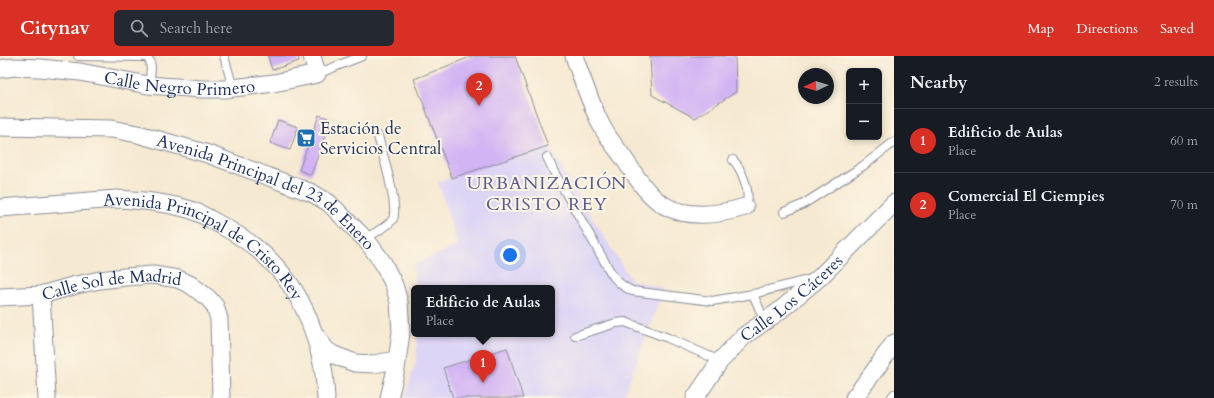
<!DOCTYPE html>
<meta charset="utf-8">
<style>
body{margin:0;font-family:Cardo,serif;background:#242831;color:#f1f3f6}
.controls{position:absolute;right:12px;top:12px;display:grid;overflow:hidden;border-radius:6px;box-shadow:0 2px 6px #0003}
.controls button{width:36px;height:36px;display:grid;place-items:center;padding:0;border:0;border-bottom:1px solid #363941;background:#171b24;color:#f1f3f6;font:20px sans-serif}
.compass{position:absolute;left:798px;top:12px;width:36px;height:36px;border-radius:50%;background:#171b24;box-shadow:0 2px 6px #0003;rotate:266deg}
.you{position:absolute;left:510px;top:199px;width:14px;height:14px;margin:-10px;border:3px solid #fff;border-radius:50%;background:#1a73e8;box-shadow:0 0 0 6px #1a73e833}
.badge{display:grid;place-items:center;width:26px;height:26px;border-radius:50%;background:#d93025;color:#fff;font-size:13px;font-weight:700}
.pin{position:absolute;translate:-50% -33px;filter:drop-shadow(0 1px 2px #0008)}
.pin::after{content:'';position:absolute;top:21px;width:14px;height:12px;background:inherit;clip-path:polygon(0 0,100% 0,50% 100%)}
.popup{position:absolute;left:411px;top:229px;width:144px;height:52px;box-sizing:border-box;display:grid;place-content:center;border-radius:6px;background:#171b24;filter:drop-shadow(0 1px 3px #0005);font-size:13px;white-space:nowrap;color:#9ea1a6}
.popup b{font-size:15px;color:#f1f3f6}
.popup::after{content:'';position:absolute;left:50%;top:100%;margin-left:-8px;border:8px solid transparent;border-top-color:#171b24}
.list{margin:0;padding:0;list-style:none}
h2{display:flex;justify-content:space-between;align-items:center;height:52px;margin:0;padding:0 16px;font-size:17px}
h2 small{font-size:13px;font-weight:400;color:#9ea1a6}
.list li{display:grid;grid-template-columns:26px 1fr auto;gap:12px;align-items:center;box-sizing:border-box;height:64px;padding:0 16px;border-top:1px solid #363941}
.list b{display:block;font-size:15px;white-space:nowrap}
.list p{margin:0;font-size:13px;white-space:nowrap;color:#9ea1a6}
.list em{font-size:13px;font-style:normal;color:#9ea1a6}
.icon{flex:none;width:22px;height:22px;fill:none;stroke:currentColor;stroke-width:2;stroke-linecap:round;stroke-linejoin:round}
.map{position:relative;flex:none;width:894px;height:342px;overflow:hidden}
header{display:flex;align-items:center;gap:24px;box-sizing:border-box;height:56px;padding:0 20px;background:#d93025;color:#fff}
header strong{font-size:19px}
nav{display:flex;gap:22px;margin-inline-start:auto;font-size:14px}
.search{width:280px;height:36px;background:#242831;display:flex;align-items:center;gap:10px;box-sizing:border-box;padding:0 14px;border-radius:6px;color:#9ea1a6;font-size:15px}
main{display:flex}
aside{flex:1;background:#171b24}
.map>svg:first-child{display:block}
.built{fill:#ddd5f6}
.building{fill:#d2b3f4}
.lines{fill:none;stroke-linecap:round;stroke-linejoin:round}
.lane-casing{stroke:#888c98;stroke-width:10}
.street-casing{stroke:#888c98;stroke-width:19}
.lane{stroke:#fff;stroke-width:8}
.street{stroke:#fff;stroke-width:17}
.labels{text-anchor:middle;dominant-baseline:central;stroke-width:4;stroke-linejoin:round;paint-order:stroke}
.street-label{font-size:17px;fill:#1b2f5e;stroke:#fcf5e5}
.poi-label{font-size:17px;fill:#1b2f5e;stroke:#fcf5e5;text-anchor:start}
.neighbourhood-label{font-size:18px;letter-spacing:1px;fill:#5b5d92;stroke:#fcf5e5}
</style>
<header>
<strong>Citynav</strong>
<div class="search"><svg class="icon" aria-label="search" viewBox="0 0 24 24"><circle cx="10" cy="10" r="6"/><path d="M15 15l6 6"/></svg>Search here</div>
<nav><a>Map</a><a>Directions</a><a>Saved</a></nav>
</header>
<main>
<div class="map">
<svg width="894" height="342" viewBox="0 0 894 342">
<rect width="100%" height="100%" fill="#fcf5e5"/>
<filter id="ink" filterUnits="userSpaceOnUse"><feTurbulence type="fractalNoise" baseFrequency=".025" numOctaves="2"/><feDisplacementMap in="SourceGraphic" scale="8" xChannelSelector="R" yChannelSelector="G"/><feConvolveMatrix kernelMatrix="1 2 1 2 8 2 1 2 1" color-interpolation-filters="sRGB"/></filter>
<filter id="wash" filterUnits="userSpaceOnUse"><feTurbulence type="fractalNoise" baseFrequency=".012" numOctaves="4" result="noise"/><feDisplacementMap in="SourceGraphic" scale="16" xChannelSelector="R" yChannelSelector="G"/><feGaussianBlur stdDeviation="0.9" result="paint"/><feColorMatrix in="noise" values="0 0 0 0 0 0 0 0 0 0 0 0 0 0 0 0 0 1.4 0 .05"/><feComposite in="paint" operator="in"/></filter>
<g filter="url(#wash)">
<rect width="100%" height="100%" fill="#f6e9d1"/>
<!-- built -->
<path class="built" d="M548 90 631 224 664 233 623 342H405L416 304 418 278H552V232H416L413 209 458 189 438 126Z"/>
<g id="blocks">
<!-- building -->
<path class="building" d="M268 0H298L299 5 272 14Z
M473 0H515L548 90 452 122 414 23Z
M650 0H735L736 36 695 62 652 39Z
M319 59 331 63 311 119 299 114Z
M278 64 298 71 290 94 270 87Z
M507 292 523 342H453L443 312Z"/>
</g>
</g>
<g filter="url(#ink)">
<use href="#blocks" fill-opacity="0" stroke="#888c98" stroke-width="1"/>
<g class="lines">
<defs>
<path id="lane" d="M78 0 146 1 150 5C152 14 151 20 148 29
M224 0 233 32
M317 18 362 0
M547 101 554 116 611 217C617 226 622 230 632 235L712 245 753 238 811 223
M733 104C741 112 750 134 747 146 747 148 746 150 745 151
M784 156 802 149 863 110 894 86
M365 183C372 178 389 170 393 163 399 150 382 96 378 80
M753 238 765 266
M575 280 616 267 625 266 668 282 720 305
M891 342 894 338"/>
<g id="street">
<path d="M574 0C581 20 588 40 597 60 603 75 613 88 623 101 638 123 652 150 681 156 702 161 725 157 745 151"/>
<path id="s1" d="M0 13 14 11 40 12 80 16 148 29 202 33H225L274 27 317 18 312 0"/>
<path id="s2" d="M0 71 111 73 138 78 208 98 312 137 329 147 365 183 370 189 383 207 394 229 399 246 401 276 396 313 389 342"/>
<path id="s3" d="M0 152 116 143C139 144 169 147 191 154 203 158 213 165 224 171 282 202 310 247 323 312 325 321 325 332 326 342"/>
<path d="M41 239 47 342"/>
<path id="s4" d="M0 241 41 239 76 229 100 224 125 221 153 219 178 223 191 229 200 236 208 242 215 250 219 263 221 342"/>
<path d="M316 280 326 294 334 299 355 307 373 308 397 304"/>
<path id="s5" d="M695 342 720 305 744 280 778 256 820 221 894 147"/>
<path d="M854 342 875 314 894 287"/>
</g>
</defs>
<!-- lane casing -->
<use href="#lane" class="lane-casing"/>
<!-- street casing -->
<use href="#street" class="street-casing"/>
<!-- lane -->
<use href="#lane" class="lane"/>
<!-- street -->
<use href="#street" class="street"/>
</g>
</g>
<!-- icons -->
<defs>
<symbol id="supermarket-square" viewBox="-11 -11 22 22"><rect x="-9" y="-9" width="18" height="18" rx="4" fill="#1f6fb2" stroke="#fcf5e5"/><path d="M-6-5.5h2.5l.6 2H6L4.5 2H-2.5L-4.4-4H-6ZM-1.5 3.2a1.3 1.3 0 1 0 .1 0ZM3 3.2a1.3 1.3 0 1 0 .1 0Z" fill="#fff"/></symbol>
</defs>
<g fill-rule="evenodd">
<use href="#supermarket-square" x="295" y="71" width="22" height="22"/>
</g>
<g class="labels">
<!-- street labels -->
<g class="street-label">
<text stroke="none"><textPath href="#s1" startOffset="181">Calle Negro Primero</textPath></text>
<text stroke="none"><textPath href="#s2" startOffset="281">Avenida Principal del 23 de Enero</textPath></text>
<text stroke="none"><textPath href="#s3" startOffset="219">Avenida Principal de Cristo Rey</textPath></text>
<text stroke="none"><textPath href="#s4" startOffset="113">Calle Sol de Madrid</textPath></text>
<text stroke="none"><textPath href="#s5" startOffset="140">Calle Los Cáceres</textPath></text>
</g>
<!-- poi labels -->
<g class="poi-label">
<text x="320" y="72">Estación de<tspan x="320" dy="20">Servicios Central</tspan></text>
</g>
<!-- neighbourhood labels -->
<g class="neighbourhood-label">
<text x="547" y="127">URBANIZACIÓN<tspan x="547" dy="21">CRISTO REY</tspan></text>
</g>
</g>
</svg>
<div class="controls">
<button>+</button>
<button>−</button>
</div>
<svg class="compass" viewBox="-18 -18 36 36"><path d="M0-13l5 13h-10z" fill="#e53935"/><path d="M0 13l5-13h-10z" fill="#9ea1a6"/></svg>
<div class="you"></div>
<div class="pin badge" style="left:483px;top:327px">1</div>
<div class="popup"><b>Edificio de Aulas</b>Place</div>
<div class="pin badge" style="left:479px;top:50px">2</div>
</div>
<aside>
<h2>Nearby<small>2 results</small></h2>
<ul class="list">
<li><span class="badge">1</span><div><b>Edificio de Aulas</b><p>Place</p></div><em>60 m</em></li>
<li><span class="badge">2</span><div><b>Comercial El Ciempies</b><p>Place</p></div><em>70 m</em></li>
</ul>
</aside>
</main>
